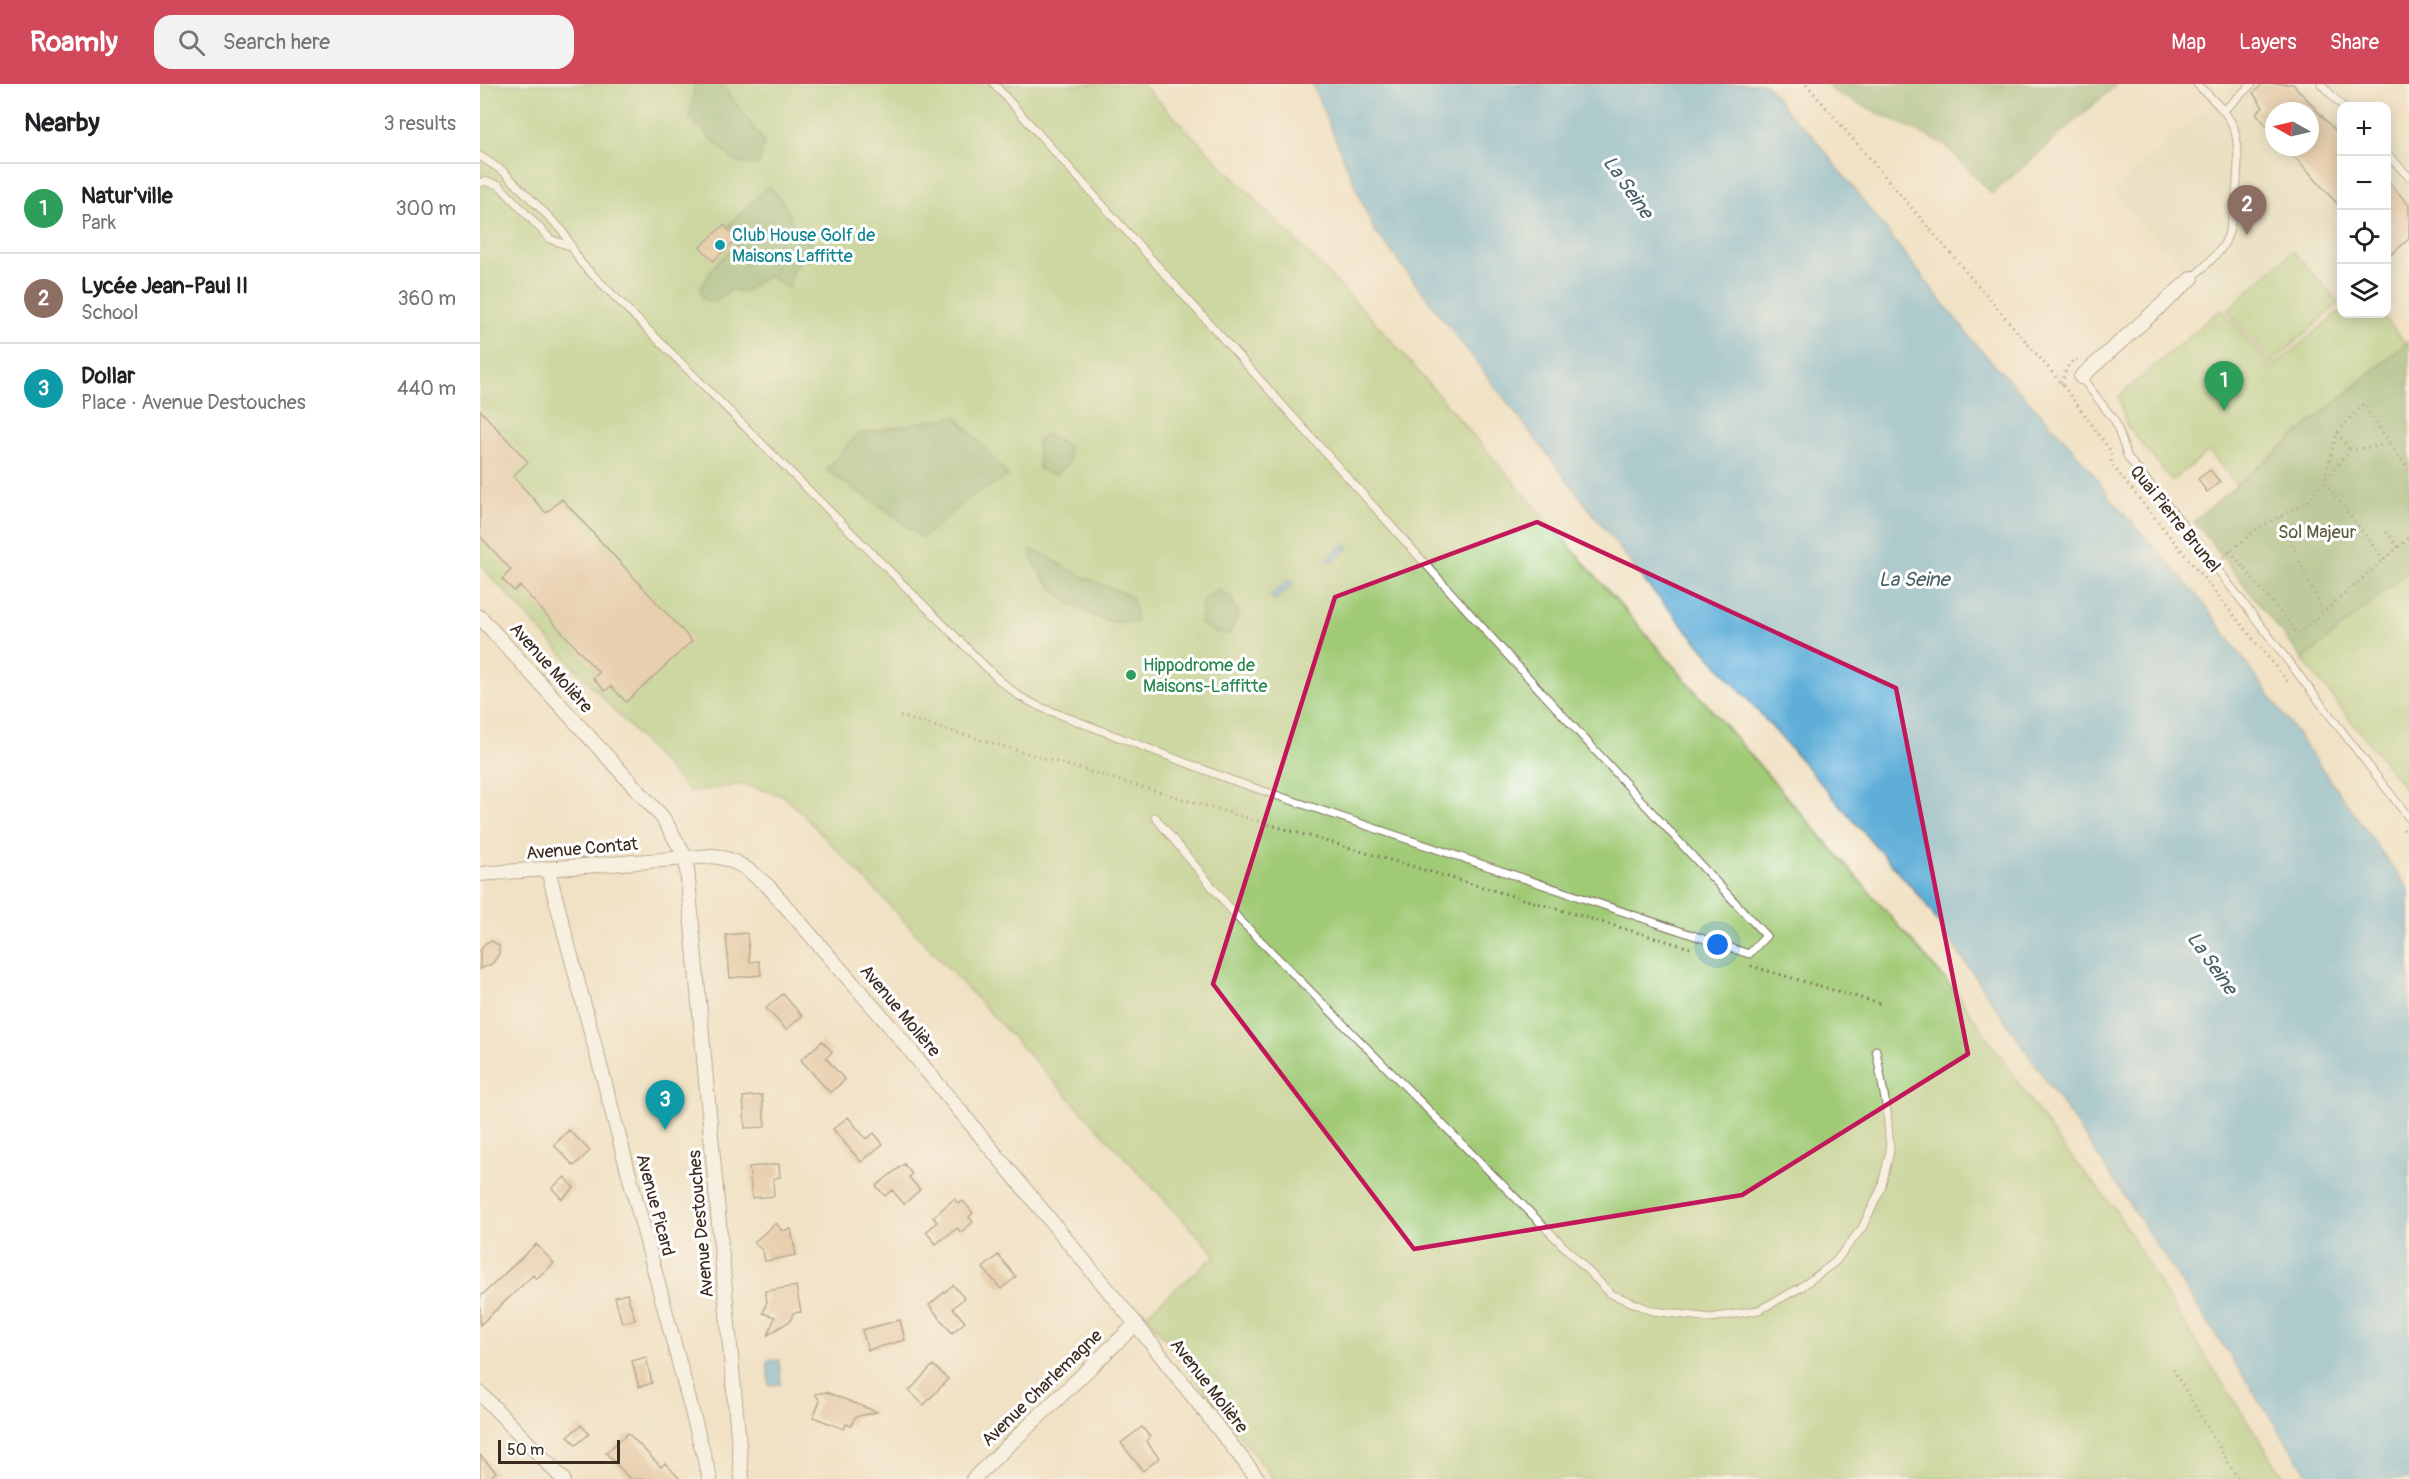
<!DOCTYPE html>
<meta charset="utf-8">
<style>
body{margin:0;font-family:Pangolin,sans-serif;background:#f2f2f2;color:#202124}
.controls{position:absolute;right:18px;top:18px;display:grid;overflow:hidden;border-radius:12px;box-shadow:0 3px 15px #0003}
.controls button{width:54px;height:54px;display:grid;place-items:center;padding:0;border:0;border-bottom:2px solid #e0e0e0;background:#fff;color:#202124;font:30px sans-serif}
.compass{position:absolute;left:1785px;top:18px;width:54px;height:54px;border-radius:50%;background:#fff;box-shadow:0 3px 15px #0003;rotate:278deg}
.scale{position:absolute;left:18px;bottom:15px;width:122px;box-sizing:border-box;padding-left:6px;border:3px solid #3b2a1e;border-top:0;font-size:16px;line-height:21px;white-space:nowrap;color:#3b2a1e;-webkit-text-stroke:4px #fff;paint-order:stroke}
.you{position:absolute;left:1238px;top:861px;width:21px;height:21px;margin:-15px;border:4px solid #fff;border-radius:50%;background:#1a73e8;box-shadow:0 0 0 9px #1a73e833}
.badge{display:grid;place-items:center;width:39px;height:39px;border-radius:50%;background:#d1495b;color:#fff;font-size:20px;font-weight:700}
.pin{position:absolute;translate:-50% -50px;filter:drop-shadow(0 2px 3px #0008)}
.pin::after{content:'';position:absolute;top:32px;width:21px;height:18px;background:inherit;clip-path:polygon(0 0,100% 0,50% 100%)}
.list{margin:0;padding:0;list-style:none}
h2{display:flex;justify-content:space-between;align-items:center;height:78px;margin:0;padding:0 24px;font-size:26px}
h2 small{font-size:20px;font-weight:400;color:#757577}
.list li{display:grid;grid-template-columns:39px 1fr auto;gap:18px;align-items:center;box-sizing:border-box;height:90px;padding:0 24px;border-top:2px solid #e0e0e0}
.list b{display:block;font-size:22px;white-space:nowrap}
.list p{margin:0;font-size:20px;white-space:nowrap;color:#757577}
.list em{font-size:20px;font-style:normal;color:#757577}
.icon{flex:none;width:33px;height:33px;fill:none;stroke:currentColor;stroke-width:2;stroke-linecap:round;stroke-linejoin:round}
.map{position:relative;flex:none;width:1929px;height:1395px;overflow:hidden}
header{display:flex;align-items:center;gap:36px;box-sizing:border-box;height:84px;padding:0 30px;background:#d1495b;color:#fff}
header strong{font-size:28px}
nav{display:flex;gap:33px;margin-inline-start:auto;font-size:21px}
.search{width:420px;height:54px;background:#f2f2f2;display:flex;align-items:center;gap:15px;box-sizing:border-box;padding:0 21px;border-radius:18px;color:#757577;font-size:22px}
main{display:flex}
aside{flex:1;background:#fff}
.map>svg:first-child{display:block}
.built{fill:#dfddbb;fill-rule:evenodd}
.green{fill:#a1ca76;stroke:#6e7a4a;stroke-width:1.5}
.forest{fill:#80ae67;stroke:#5e6c42;stroke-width:1.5}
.water{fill:#5eaed8;stroke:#4c6c7b;stroke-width:1.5}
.building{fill:#deb892}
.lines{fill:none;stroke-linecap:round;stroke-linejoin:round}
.service-casing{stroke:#7b6a58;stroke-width:9}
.minor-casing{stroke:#7b6a58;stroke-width:16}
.path{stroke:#7b6a58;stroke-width:3;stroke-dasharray:1.5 4.5;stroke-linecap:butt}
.service{stroke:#fff;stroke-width:7}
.minor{stroke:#fff;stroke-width:14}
.marked{fill:none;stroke:#c2185b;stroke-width:4.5;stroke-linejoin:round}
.culture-dot{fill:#0f9aa8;stroke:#fff;stroke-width:2}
.leisure-dot{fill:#2e9e5b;stroke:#fff;stroke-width:2}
.labels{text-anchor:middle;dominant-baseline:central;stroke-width:6;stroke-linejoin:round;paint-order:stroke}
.culture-label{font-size:18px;fill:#0d838f;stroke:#fff;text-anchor:start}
.street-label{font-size:18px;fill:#3b2a1e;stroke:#fff}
.park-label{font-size:18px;fill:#5a5a38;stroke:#fff}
.leisure-label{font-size:18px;fill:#27864d;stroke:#fff;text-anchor:start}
.water-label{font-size:20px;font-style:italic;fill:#495f68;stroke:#fff}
</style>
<header>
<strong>Roamly</strong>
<div class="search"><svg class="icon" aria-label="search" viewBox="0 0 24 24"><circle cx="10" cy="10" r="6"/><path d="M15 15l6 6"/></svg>Search here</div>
<nav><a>Map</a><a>Layers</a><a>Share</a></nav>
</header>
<main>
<aside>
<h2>Nearby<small>3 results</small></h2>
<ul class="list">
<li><span class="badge" style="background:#2e9e5b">1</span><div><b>Natur'ville</b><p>Park</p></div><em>300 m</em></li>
<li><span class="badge" style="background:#8d6e63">2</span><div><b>Lycée Jean-Paul II</b><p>School</p></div><em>360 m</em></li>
<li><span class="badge" style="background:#0f9aa8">3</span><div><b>Dollar</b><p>Place · Avenue Destouches</p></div><em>440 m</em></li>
</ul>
</aside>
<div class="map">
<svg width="1929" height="1395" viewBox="0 0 1929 1395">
<rect width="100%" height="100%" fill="#fff"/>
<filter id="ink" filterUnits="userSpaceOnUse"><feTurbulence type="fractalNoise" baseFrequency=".0167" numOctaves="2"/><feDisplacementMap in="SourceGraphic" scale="12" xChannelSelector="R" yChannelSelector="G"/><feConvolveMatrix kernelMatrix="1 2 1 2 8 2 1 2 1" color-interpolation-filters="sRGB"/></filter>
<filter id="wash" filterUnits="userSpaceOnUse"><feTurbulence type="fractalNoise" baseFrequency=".008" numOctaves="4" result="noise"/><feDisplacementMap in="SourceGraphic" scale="24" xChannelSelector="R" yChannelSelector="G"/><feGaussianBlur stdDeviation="1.35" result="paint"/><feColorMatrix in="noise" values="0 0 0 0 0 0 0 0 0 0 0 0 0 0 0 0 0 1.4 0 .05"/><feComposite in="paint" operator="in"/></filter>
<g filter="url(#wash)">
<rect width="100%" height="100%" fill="#f1e2c5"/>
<!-- built -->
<path class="built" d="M1755 0H1856L1878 22H1862L1861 226 1792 284 1741 225 1632 107ZM1794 27H1830V63H1794Z
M1906 52 1929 75V183L1907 201Z"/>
<!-- green -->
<path class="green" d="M0 0H662L896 239 1476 908 1577 1055 1635 1125 1697 1229 1805 1395H793L666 1230 736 1171 370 779 304 712 262 700 210 708 0 481Z
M1813 167 1859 219 1792 279 1747 226Z
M1741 225 1792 284 1861 226 1862 230H1901L1926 259 1756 401 1729 367 1692 397 1646 341 1639 312Z
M1929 486V710L1823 576Z"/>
<!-- forest -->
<path class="forest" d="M216 0H239L244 3 284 58 279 81 257 79 210 34 214 3Z
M1347 0H1637L1512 110 1464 60 1354 8Z
M289 102 304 119 312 138 333 163 312 188 309 205 288 191 263 209 252 205 234 219 223 215 220 206 233 183 261 156 249 141Z
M1929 257V486L1823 576 1714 437Z
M476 332 528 392 492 412 442 454 405 425 346 386 378 350Z
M567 350 588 362 589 379 576 391 559 385 557 357Z
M551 466 561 469 601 492 653 513 657 538C620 543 583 520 562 491 556 483 551 477 551 466Z
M737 505 751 514 759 529 749 550 733 548 720 539 722 517Z"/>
<!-- water -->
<path class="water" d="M832 0H1286L1309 30 1332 51 1496 261 1583 353 1615 392 1629 413 1721 516 1929 806V1395H1831L1620 1075 1442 815 1167 500 893 144Z
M866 459 869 464 850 479 847 474Z
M812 495 814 500 794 517 790 511Z
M299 1276 301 1300 289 1301 287 1277Z"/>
<g id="blocks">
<!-- building -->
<path class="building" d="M1783 0H1813L1862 54V125L1806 63H1830V27H1794V50L1776 29 1783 23 1773 9Z
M1906 95 1929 121V155L1906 175Z
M244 141 257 155 233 177 220 163Z
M0 326 48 378 33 392 66 429 82 415 212 557 146 618 131 602 125 607 113 594 119 589 40 502 34 507 22 495 31 486 0 452Z
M1730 386 1740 398 1727 408 1718 395Z
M267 849 270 878 279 877 281 891 250 894 246 851Z
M12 857 19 862V870L12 880 0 885V867L6 859Z
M303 910 322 932 306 946 286 924Z
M342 957 352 968 346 974 365 996 350 1009 321 976Z
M282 1011 285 1043 265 1044 263 1013Z
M368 1033 386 1055 394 1049 403 1060 381 1078 353 1045Z
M89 1046 110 1067 94 1082 74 1061Z
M299 1080 300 1093 293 1095 294 1112 272 1114 269 1083Z
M424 1080 432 1090 429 1093 440 1106 424 1120 412 1106 405 1112 396 1102Z
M85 1093 94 1104 82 1115 72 1104Z
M474 1115 479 1120 483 1117 493 1129 489 1133 493 1138 481 1148 477 1144 456 1160 446 1148 457 1138 453 1133Z
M296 1139 302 1147 311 1145 316 1171 285 1177 283 1167 274 1158Z
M56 1160 74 1179 56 1195 53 1191 0 1241V1213Z
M518 1171 536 1193 521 1205 503 1184Z
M473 1201 484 1214 473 1224 485 1238 472 1249 449 1221Z
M316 1202 321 1228 313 1229 311 1236 288 1251 295 1233 283 1229 287 1217 285 1207Z
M147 1210 155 1235 142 1239 135 1213Z
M420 1236 425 1256 388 1266 382 1246Z
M166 1273 172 1299 159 1303 152 1277Z
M453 1281 468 1295 444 1321 429 1307Z
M346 1308 397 1328 375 1333 371 1342 366 1340 364 1345 333 1333 340 1317 335 1310Z
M101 1341 109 1350 96 1361 88 1352Z
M662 1343 670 1353 666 1357 679 1374 663 1387 641 1359Z
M148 1349 181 1383 185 1379 200 1395H150L126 1369Z
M0 1371 16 1388 9 1395H0Z"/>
</g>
</g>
<g filter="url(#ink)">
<use href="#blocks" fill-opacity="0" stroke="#7b6a58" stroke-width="1.5"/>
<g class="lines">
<defs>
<path id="service" d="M1841 0 1862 22
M1743 27 1772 0
M1906 69 1929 93
M0 72 24 88 82 146 101 179 519 596 539 612 560 623 751 696 1269 870 1286 852 1021 564 514 0
M0 99 4 97 19 101 70 155 92 163
M1712 194C1722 184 1737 173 1744 160 1756 138 1763 65 1753 42 1745 25 1730 13 1717 0
M1601 293 1635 337 1648 374 1698 434 1929 734
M675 733 757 833 1131 1210 1173 1227 1231 1234 1279 1226 1320 1204 1355 1178 1382 1144 1401 1105 1410 1067 1407 1027 1396 966"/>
<path id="minor" d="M1601 293 1712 194
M0 533 183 734 206 774 262 1395
M68 786 230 1395
M0 790 233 772C259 776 268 786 288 802L409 941 656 1240 778 1395
M0 1309 83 1395
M493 1395 656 1240"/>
</defs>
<!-- service casing -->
<use href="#service" class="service-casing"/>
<!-- minor casing -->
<use href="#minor" class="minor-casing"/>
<!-- path -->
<path class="path" d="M1326 0 1582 300 1630 366 1632 381 1808 598
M1582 300 1586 285 1593 276H1597
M1857 349 1870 366
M1800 433 1842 527
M1906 448 1918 463
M1750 467 1818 550 1929 454
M1743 473 1778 444 1826 419 1870 366 1910 360 1929 386
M1904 476 1844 397 1857 349 1883 320 1910 359
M420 632 1210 864
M1923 745 1929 753
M1271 882 1401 920
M1693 1285 1758 1395"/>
<!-- service -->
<use href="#service" class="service"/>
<!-- minor -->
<use href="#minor" class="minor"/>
</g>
</g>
<!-- marked area -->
<path d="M0 0H1929V1395H0ZM1057 438 1416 604 1488 970 1262 1111 934 1165 733 900 855 513Z" fill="#f1e2c5" fill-opacity=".55" fill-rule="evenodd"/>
<path class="marked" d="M1057 438 1416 604 1488 970 1262 1111 934 1165 733 900 855 513Z"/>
<!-- markers -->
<circle class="culture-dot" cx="240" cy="161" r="6"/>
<circle class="leisure-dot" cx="651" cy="591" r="6"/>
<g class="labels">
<!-- culture labels -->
<g class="culture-label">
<text x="252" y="151">Club House Golf de<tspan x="252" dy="21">Maisons Laffitte</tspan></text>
</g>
<!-- street labels -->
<g class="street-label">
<text transform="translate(1695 435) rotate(51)">Quai Pierre Brunel</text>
<text transform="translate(71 584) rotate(48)">Avenue Molière</text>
<text transform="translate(102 765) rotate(-5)">Avenue Contat</text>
<text transform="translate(420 927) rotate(50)">Avenue Molière</text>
<text transform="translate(175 1121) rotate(75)">Avenue Picard</text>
<text transform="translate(221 1140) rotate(-95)">Avenue Destouches</text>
<text transform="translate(729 1302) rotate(52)">Avenue Molière</text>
<text transform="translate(562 1304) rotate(-44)">Avenue Charlemagne</text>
</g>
<!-- park labels -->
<g class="park-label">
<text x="1837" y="448">Sol Majeur</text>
</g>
<!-- leisure labels -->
<g class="leisure-label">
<text x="663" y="581">Hippodrome de<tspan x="663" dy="21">Maisons-Laffitte</tspan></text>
</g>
<!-- water labels -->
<g class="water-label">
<text transform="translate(1148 103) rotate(55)">La Seine</text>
<text x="1434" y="495">La Seine</text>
<text transform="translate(1732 879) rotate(55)">La Seine</text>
</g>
</g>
</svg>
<div class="controls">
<button>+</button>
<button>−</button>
<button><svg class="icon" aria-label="locate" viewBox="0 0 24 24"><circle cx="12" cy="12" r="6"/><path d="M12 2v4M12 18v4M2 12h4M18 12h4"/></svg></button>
<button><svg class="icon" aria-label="layers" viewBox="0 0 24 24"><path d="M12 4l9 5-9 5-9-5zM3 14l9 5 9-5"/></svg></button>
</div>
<svg class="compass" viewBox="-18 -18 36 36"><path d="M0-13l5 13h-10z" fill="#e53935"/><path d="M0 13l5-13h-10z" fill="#757577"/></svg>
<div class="scale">50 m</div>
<div class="you"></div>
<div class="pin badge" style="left:1744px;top:327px;background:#2e9e5b">1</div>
<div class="pin badge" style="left:1767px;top:151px;background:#8d6e63">2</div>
<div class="pin badge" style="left:185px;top:1046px;background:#0f9aa8">3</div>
</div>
</main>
